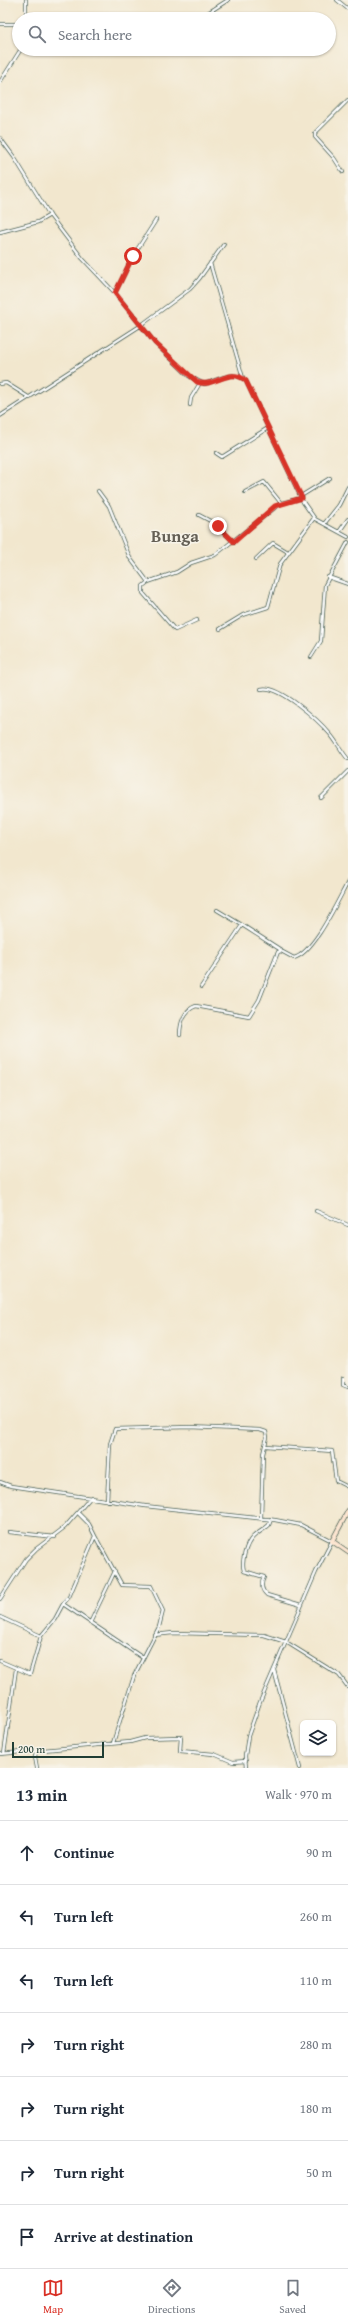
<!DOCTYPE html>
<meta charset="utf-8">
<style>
body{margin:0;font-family:"Gentium Book Plus",serif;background:#f6f6f7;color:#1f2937}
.controls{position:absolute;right:12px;bottom:12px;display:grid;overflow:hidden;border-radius:6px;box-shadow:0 1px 3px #0004}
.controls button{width:36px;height:36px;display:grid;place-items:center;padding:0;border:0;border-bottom:1px solid #e0e1e3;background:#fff;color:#1f2937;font:20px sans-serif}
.scale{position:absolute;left:12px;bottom:10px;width:92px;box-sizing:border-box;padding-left:4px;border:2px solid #1f3d34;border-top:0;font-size:11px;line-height:14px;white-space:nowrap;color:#1f3d34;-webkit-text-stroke:3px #f7f3e8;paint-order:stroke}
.stop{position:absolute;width:12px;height:12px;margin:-9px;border:3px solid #d93025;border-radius:50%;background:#fff}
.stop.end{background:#d93025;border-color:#fff;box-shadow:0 1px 4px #0008}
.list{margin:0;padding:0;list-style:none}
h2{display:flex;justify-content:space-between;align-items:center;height:52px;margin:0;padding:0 16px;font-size:17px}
h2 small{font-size:13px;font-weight:400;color:#747a83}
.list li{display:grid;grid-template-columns:26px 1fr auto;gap:12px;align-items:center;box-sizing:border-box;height:64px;padding:0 16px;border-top:1px solid #e0e1e3}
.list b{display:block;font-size:15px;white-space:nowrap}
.list em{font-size:13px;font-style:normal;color:#747a83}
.icon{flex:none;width:22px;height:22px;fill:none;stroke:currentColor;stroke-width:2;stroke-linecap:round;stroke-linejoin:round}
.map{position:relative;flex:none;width:348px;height:1768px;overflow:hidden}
.search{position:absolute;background:#fff;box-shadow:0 1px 3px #0004;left:12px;right:12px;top:12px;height:44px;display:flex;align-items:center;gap:10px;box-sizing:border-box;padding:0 14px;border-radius:22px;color:#747a83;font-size:15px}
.sheet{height:500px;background:#fff}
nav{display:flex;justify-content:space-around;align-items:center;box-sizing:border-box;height:56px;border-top:1px solid #e0e1e3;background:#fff;font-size:11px;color:#747a83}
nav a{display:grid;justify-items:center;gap:2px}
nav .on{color:#d93025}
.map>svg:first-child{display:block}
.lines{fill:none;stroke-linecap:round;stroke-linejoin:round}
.street-casing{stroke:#3f564b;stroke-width:4}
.secondary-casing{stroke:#3f564b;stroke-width:5.5}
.street{stroke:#fff;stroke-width:2.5}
.secondary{stroke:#fce5d0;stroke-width:4}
.route{stroke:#d93025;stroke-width:5}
.labels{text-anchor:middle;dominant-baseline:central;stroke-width:3;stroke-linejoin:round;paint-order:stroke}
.quarter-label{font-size:17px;font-weight:bold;fill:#645f55;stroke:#f7f3e8}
</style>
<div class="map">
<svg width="348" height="1768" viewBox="0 0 348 1768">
<rect width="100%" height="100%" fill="#f7f3e8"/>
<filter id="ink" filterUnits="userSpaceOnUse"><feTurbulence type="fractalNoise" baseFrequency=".025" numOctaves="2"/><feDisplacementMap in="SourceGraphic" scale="8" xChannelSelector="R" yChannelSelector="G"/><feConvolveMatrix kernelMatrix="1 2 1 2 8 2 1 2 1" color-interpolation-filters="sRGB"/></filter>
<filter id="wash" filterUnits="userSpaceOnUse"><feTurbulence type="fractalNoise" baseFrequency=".012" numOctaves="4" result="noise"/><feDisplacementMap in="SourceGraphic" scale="16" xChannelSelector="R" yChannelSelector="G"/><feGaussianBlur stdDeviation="0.9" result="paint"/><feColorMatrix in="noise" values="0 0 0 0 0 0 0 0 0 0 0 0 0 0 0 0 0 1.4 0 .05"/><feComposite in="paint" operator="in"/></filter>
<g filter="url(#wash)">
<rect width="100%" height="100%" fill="#f2e7ce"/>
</g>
<g filter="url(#ink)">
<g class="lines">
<defs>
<path id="street" d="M26 0V19
M337 0 348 9
M212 11 216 19
M200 18 228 0
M0 24H19
M0 82 21 49
M0 138 14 157 51 217 82 258 115 293 155 343 189 376 204 384C218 380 234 369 246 381L303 502 315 519 348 537
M343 172 334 158 315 137V133L348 100
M0 232 38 222 50 215
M210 263 243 378
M115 293 133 256 156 220
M0 384 6 383 30 398
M190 405 191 398 200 383
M0 416 140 326 190 289 199 279 224 244
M216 453 222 457 268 428
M98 491 109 506 130 558 148 582
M245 492 264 482 281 503 302 498
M301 496 330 478
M199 515 214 523 234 542
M324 524 339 505 348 487
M339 532 348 519
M256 559 273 543 288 552
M328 577 348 584
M197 620 175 630 143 593V586L148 582 177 572 191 563 215 555 281 503
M220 629 243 615 268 607 280 564 314 518
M311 657 321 641 325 585 348 542
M261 689C279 684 319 721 330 734 337 742 341 751 348 759
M321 798 348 771
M217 910 242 925
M201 987 242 925 281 950
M180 1035C180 1023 184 1010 196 1006L249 1016 259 1000 278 952 281 951 294 958C314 953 338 900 348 882
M316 1211 348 1225
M343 1378V1385L348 1387
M266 1446 332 1451 336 1481 348 1487
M0 1482 11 1486 145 1506 275 1520 301 1525 332 1541 316 1572 260 1702 248 1736 245 1756 246 1768
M107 1501 110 1444 115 1429 190 1427 260 1430 266 1432 267 1437 263 1454 261 1518
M271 1519 269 1525C264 1530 258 1532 253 1537 246 1544 241 1561 244 1571L264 1577C261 1583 261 1590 267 1595L301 1605
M9 1532 55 1537
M95 1536 122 1585 151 1586 163 1611 159 1627 134 1676 113 1743
M0 1599 26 1559 36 1549 65 1527 91 1497
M63 1604 69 1597 95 1536 89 1524 79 1514
M0 1617 41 1636 55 1619 63 1604 143 1658
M90 1623 115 1571
M154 1635 173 1633 264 1635 286 1642 339 1675 348 1687
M0 1661 30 1674 41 1636
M274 1670 300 1768
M36 1751 35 1757 37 1768
M0 1754 130 1742 145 1738 181 1737 180 1751 214 1754 233 1762 246 1761
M4 1754 16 1669"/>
<path id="secondary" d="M348 1511 332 1541 348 1552"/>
</defs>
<!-- street casing -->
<use href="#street" class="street-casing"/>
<!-- secondary casing -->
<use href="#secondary" class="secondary-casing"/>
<!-- street -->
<use href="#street" class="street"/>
<!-- secondary -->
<use href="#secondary" class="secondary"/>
</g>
</g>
<g class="lines" filter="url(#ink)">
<!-- route -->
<path class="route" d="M133 256 115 293 155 343 197 382C214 389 230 366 246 381L302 498 275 506 234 542 218 526"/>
</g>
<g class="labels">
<!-- quarter labels -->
<g class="quarter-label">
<text x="175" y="535">Bunga</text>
</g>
</g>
</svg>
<div class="controls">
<button><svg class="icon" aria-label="layers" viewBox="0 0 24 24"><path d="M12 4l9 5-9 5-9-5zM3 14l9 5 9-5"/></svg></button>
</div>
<div class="scale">200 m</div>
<div class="stop" style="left:133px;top:256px"></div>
<div class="stop end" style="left:218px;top:526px"></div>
<div class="search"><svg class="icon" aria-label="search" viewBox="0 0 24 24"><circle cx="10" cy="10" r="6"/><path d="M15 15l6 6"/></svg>Search here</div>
</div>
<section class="sheet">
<h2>13 min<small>Walk · 970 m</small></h2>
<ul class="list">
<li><svg class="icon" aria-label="ahead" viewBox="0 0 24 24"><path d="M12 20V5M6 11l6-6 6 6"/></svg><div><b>Continue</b></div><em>90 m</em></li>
<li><svg class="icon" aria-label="left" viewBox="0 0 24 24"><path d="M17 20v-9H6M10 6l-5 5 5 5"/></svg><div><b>Turn left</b></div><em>260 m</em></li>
<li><svg class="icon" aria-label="left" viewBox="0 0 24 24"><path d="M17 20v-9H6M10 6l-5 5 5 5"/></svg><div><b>Turn left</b></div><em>110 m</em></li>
<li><svg class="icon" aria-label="right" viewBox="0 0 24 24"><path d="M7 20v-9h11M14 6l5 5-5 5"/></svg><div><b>Turn right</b></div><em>280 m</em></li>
<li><svg class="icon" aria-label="right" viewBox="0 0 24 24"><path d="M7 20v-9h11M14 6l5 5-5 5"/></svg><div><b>Turn right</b></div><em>180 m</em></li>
<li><svg class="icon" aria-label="right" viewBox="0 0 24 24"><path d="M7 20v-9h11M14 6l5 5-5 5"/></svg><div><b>Turn right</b></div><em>50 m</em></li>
<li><svg class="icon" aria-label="arrive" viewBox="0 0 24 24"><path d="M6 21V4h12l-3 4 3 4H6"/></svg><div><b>Arrive at destination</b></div></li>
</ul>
</section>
<nav>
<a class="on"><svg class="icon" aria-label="map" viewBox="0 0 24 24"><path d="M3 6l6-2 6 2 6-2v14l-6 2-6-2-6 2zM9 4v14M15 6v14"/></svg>Map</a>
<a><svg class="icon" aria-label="directions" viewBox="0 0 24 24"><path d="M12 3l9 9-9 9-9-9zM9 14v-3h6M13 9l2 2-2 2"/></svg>Directions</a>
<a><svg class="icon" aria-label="saved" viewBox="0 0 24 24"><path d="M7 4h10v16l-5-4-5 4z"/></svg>Saved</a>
</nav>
